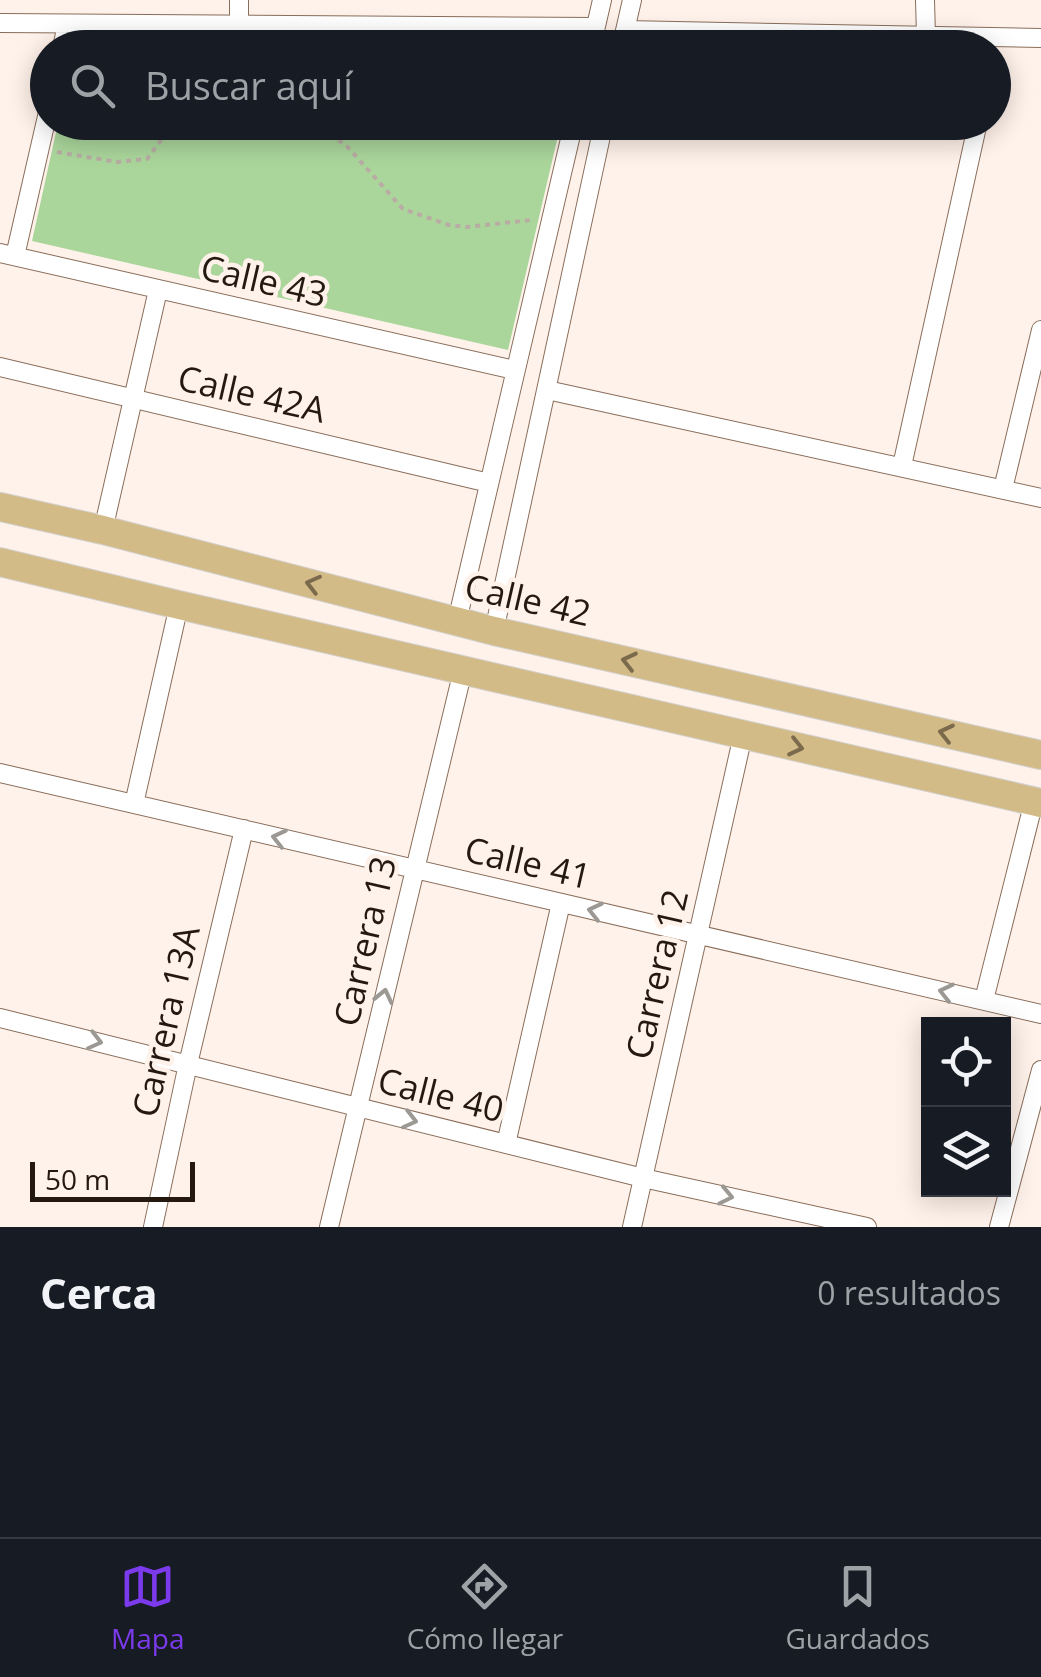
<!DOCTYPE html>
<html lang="es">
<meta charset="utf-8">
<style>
body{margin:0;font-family:"Open Sans",sans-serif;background:#20242c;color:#f1f3f6}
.controls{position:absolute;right:30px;bottom:30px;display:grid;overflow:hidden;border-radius:0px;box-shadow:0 5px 25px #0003}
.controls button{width:90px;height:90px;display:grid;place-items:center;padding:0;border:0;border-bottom:2px solid #363941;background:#171b24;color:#f1f3f6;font:50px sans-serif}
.scale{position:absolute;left:30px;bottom:25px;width:165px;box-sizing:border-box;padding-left:10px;border:5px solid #241911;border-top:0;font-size:28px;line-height:35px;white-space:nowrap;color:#241911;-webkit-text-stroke:8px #fff2ea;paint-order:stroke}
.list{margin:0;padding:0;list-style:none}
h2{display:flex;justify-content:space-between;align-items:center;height:130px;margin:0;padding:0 40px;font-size:42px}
h2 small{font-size:32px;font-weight:400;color:#9ea1a6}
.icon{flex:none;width:55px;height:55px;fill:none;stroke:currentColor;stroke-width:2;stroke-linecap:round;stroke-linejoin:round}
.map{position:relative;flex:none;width:1041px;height:1227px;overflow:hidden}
.search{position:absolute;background:#171b24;box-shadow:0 5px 25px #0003;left:30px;right:30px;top:30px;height:110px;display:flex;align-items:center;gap:25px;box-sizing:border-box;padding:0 35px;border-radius:55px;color:#9ea1a6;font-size:38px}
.sheet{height:310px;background:#171b24}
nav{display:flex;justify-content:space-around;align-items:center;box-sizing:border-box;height:140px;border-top:2px solid #363941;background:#171b24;font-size:28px;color:#9ea1a6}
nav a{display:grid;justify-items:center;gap:5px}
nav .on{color:#7c3aed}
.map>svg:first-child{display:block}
.green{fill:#aad69b}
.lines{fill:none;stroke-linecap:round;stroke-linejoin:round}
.minor-casing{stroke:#896e5b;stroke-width:20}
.primary-casing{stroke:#d3d1cf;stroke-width:30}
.path{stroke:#b9aca4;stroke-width:4;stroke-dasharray:5 5;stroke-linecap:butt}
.minor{stroke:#fff;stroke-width:18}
.primary{stroke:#d3bb88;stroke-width:28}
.oneway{stroke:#7c6a4c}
.oneway2{stroke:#9c9894}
.labels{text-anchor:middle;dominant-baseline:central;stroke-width:9;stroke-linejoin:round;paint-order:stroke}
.street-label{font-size:35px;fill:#241911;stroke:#fff2ea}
</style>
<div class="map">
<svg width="1041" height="1227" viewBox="0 0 1041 1227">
<rect width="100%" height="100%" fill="#fff2ea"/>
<!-- green -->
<path class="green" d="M78 32 580 35 578 48H75Z
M58 123H561L508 350 32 241Z"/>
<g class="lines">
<defs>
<path id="minor" d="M925 0 926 36
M0 23 596 27
M239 25V0
M625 30 1041 38
M62 48 67 24
M591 48 602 0
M621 48 632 0
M0 253 514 370
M15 256 48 112
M0 367 489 483
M547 390 1041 498
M902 466 978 122
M1003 489 1041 330
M103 530 158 290
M457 621 574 122
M494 631 604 122
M0 773 1041 1014
M134 804 179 605
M984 1000 1034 801
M0 1018 643 1178 867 1227
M506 1144 561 903
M153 1227 188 1064 244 829
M329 1227 463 670
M632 1227 743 735
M999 1227 1041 1070"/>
<path id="primary" d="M0 507 103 530 494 631 1041 755
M0 562 179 605 1041 803"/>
</defs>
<!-- minor casing -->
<use href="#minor" class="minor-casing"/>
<!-- primary casing -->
<use href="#primary" class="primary-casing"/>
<!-- path -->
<path class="path" d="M227 122H248
M292 122 310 126 345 144 403 209 449 225 467 227 531 220
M57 152 117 162 147 159 174 123 179 122"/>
<!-- minor -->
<use href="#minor" class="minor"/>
<!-- primary -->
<use href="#primary" class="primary"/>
</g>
<!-- one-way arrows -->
<defs><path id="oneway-chevron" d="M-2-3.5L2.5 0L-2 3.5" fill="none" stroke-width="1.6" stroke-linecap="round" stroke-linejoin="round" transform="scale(2.5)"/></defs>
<g class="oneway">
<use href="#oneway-chevron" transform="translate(313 584) rotate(-166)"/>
<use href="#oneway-chevron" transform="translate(629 661) rotate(-167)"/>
<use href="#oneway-chevron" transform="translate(946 733) rotate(-167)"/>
<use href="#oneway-chevron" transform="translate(796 747) rotate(13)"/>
</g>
<g class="oneway2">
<use href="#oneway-chevron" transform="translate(279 838) rotate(-167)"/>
<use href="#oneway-chevron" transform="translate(595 911) rotate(-167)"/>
<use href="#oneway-chevron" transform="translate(946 992) rotate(-167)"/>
<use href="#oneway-chevron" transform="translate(384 996) rotate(-77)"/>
<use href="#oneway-chevron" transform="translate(95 1041) rotate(14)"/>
<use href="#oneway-chevron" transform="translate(410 1120) rotate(14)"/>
<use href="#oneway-chevron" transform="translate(726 1196) rotate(12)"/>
</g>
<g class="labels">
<!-- street labels -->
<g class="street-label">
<text transform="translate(264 280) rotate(13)">Calle 43</text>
<text transform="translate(252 393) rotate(13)">Calle 42A</text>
<text transform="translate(528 599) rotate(13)">Calle 42</text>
<text transform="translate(528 862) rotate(13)">Calle 41</text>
<text transform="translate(364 941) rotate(-77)">Carrera 13</text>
<text transform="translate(656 974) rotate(-77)">Carrera 12</text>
<text transform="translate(165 1021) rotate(-77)">Carrera 13A</text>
<text transform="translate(441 1094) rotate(14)">Calle 40</text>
</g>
</g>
</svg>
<div class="controls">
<button><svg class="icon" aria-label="locate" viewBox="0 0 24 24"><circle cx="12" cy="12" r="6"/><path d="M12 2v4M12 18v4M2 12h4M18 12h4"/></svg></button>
<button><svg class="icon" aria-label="layers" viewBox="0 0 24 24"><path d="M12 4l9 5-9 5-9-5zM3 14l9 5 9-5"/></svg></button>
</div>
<div class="scale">50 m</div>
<div class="search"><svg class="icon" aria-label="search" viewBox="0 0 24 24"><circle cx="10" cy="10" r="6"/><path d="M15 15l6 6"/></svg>Buscar aquí</div>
</div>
<section class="sheet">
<h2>Cerca<small>0 resultados</small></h2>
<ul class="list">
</ul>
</section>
<nav>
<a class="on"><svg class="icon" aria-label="map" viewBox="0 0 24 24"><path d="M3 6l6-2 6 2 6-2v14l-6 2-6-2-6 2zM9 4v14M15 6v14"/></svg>Mapa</a>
<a><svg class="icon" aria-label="directions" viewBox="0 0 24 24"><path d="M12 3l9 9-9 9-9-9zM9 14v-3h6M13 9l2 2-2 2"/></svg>Cómo llegar</a>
<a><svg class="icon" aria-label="saved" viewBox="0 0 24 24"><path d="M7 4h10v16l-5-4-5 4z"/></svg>Guardados</a>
</nav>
